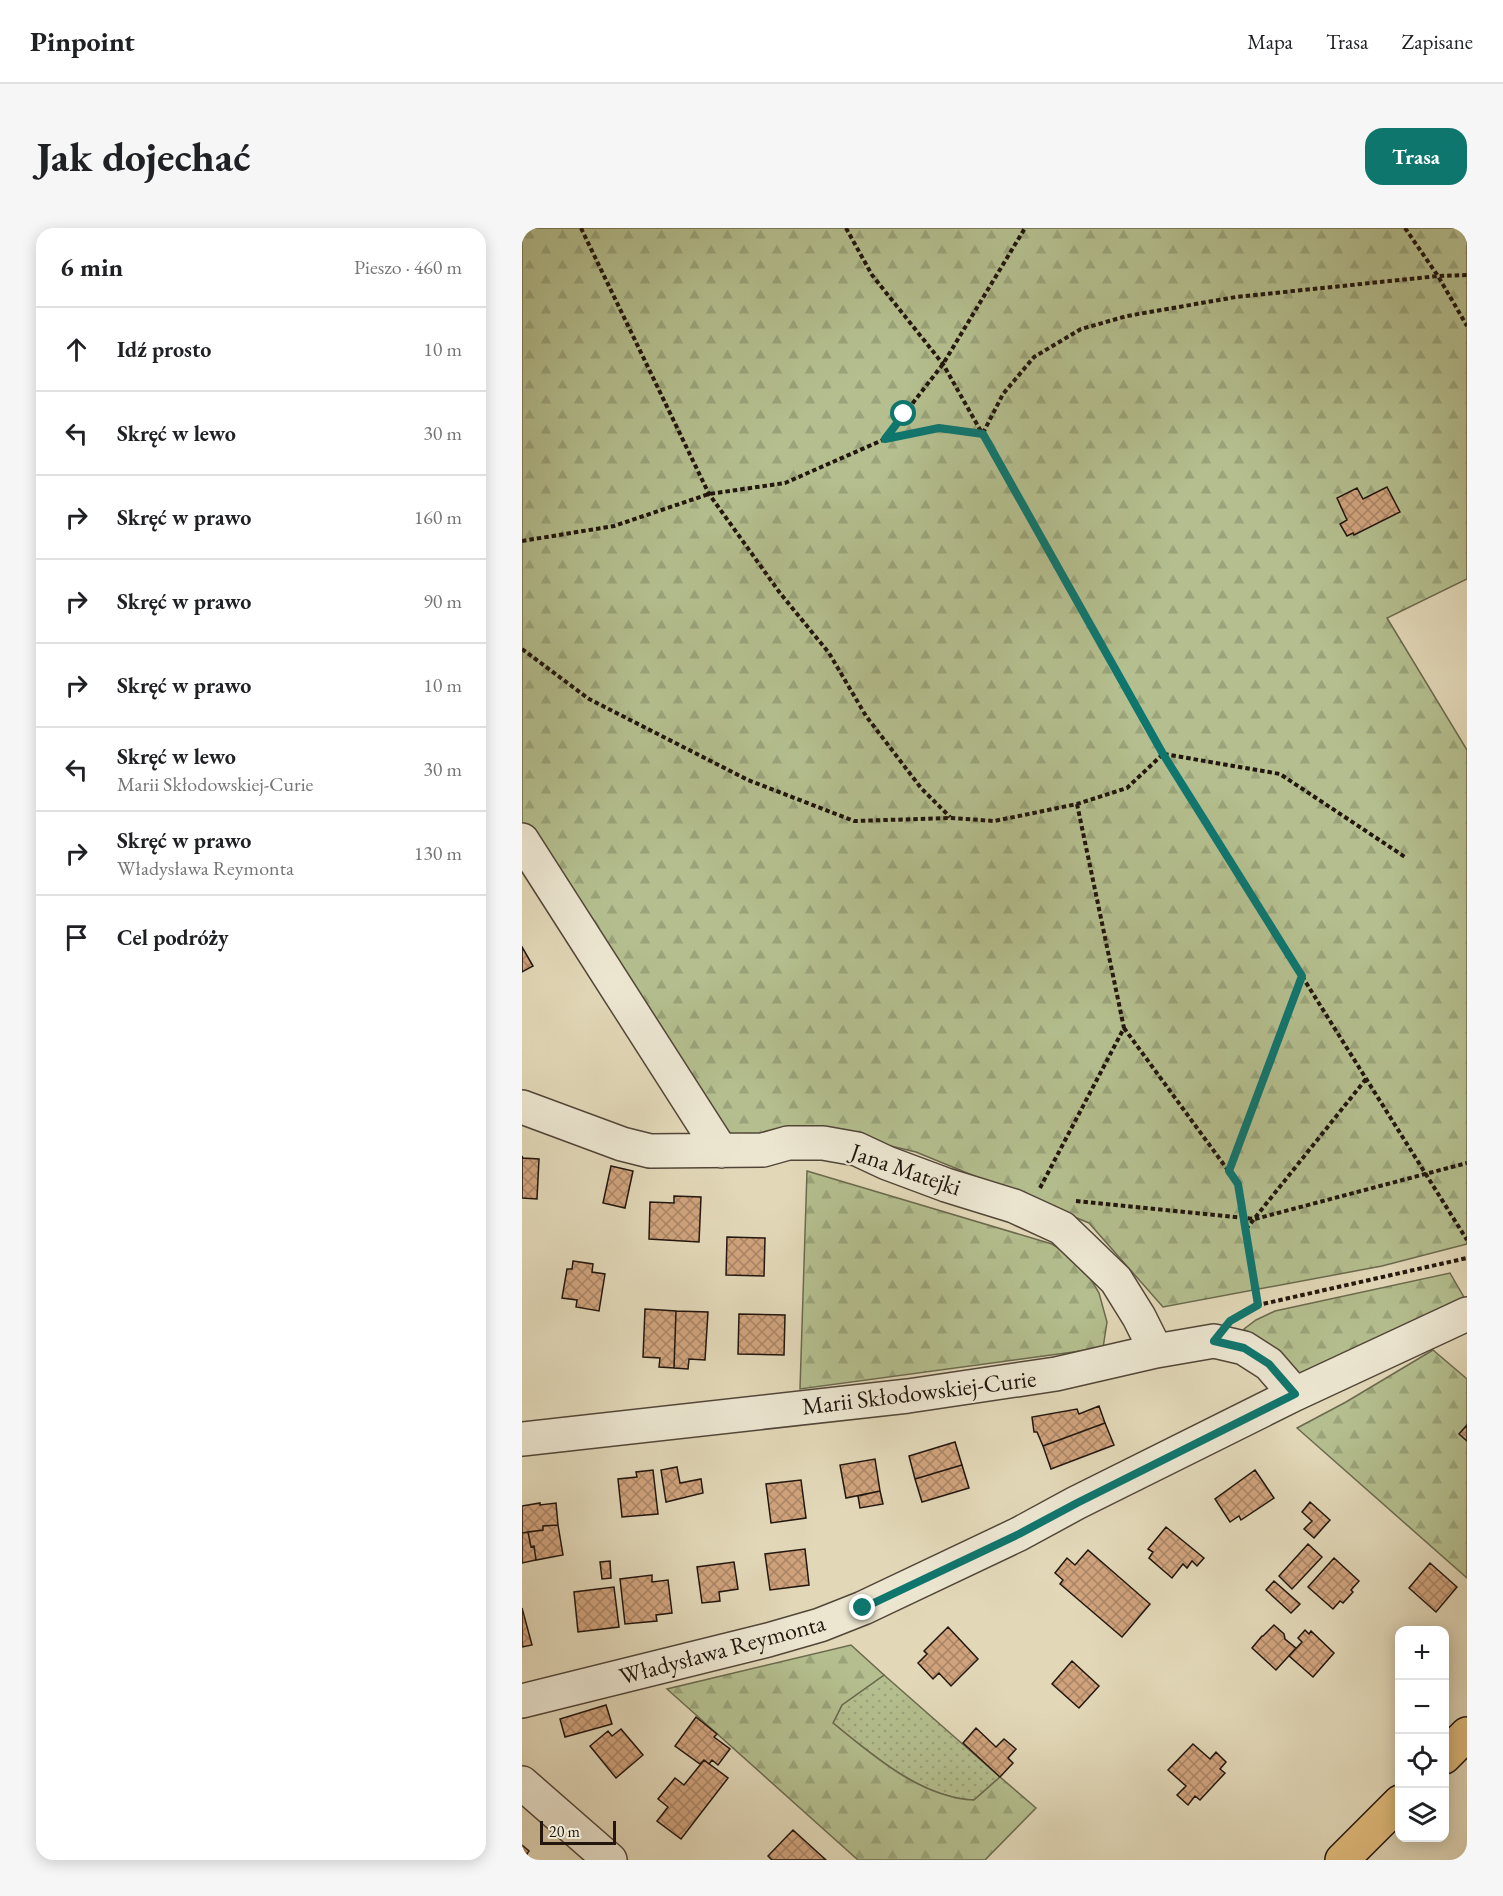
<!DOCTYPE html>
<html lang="pl">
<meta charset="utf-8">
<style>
body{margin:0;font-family:"EB Garamond",serif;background:#f6f6f6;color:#202124}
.controls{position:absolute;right:18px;bottom:18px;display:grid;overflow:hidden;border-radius:12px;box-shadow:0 3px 15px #0003}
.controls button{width:54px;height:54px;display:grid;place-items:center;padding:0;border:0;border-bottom:2px solid #e0e0e0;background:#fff;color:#202124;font:30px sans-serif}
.scale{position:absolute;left:18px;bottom:15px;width:76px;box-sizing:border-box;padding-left:6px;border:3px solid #22160e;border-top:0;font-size:16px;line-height:21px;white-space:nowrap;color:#22160e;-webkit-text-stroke:4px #ece6d1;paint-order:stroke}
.stop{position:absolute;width:18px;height:18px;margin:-14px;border:4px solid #0f766e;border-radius:50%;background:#fff}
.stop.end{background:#0f766e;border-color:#fff;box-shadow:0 2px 6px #0008}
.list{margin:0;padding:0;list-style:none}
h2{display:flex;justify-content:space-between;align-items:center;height:78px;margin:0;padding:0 24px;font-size:26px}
h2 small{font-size:20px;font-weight:400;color:#757577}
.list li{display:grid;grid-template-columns:39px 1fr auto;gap:18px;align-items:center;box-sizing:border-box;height:84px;padding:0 24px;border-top:2px solid #e0e0e0}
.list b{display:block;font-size:22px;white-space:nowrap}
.list p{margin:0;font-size:20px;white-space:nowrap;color:#757577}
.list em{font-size:20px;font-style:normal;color:#757577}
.icon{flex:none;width:33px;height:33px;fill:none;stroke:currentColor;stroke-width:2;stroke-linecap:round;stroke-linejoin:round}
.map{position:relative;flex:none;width:945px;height:1632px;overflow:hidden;border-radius:18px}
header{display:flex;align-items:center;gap:36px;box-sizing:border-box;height:84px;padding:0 30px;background:#fff;border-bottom:2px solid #e0e0e0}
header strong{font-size:28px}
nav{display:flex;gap:33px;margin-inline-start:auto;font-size:21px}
.intro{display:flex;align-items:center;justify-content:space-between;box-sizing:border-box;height:144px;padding:0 36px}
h1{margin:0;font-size:42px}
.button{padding:15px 27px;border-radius:18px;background:#0f766e;color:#fff;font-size:21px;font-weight:700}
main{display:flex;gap:36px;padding:0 36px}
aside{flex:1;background:#fff;border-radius:18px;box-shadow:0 3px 15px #0003}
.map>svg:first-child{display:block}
.green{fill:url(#green-dots);stroke:#6b6a4e;stroke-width:1.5}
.forest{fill:url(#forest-firs);stroke:#6b6a4e;stroke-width:1.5}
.building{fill:url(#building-cross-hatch);stroke:#22160e;stroke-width:1.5}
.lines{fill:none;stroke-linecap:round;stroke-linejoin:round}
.minor-casing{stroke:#524638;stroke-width:36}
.major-casing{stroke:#22160e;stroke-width:36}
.path{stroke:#22160e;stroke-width:4;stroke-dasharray:4.5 3;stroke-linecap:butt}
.minor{stroke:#ece6d1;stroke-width:33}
.major{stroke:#e1bc7c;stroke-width:33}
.route{stroke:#0f766e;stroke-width:8}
.labels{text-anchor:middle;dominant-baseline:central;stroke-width:4.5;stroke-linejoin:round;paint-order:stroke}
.street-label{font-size:24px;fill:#22160e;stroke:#ece6d1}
</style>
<header>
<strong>Pinpoint</strong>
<nav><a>Mapa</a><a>Trasa</a><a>Zapisane</a></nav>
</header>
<div class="intro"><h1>Jak dojechać</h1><a class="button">Trasa</a></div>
<main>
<aside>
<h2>6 min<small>Pieszo · 460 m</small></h2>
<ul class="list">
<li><svg class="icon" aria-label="ahead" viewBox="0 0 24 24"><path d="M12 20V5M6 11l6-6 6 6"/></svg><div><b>Idź prosto</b></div><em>10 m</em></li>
<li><svg class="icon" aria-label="left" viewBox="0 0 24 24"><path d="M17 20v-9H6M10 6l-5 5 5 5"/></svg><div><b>Skręć w lewo</b></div><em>30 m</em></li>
<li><svg class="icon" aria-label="right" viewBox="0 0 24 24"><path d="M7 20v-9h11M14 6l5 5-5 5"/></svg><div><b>Skręć w prawo</b></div><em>160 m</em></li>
<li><svg class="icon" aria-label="right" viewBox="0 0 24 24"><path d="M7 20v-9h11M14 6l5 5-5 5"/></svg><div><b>Skręć w prawo</b></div><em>90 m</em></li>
<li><svg class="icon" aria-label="right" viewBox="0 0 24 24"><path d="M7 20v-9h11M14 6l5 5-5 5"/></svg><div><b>Skręć w prawo</b></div><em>10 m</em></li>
<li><svg class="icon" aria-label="left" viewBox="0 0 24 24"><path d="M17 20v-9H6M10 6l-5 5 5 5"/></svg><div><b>Skręć w lewo</b><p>Marii Skłodowskiej-Curie</p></div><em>30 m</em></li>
<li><svg class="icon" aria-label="right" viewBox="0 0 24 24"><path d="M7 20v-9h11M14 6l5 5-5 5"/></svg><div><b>Skręć w prawo</b><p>Władysława Reymonta</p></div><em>130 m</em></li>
<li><svg class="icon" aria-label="arrive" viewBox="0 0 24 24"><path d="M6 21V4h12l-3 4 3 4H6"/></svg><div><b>Cel podróży</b></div></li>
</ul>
</aside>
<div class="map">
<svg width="945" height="1632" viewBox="0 0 945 1632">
<defs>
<pattern id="green-dots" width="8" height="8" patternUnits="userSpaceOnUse" patternTransform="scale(1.5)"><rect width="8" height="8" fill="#b4be8e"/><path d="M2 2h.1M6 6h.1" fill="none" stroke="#9aa379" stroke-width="1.8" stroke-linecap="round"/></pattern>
<pattern id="forest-firs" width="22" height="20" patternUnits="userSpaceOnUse" patternTransform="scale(1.5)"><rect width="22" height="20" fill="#b4be8e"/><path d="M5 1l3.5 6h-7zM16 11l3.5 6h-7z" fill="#9aa379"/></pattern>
<pattern id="building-cross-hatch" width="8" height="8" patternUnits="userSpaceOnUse" patternTransform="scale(1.5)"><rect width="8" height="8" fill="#d0a37d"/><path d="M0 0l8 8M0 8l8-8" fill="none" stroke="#a88465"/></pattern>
</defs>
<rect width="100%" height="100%" fill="#e2d8b8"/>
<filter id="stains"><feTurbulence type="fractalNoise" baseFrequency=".00333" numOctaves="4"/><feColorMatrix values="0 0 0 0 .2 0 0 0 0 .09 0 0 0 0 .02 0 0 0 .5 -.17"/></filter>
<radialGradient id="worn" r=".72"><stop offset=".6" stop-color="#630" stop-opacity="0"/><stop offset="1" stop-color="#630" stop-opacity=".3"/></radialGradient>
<!-- green -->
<path class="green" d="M362 1447 478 1549 452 1572C399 1570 350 1526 311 1495L320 1477Z"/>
<!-- forest -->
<path class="forest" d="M0 0H945V351L865 390 945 522V1016L860 1038 641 1079 567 995 394 924 297 901 241 910 196 909 0 602Z
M285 943 530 1016 541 1023 563 1041 577 1065 585 1094 581 1120 278 1161Z
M928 1045 943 1071 781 1148 722 1101 734 1092 753 1083Z
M911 1122 945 1151V1350L775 1200 824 1174Z
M329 1417 362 1447 320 1477 311 1495C350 1527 399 1570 452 1572L478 1549 514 1580 463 1632H336L145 1461Z"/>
<!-- building -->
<path class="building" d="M865 259 878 284 832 307 831 305 825 308 818 296 825 292 815 270 835 260 841 271Z
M0 719 11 738 0 744Z
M0 928 1 930 17 931 15 971 0 970Z
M89 938 111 943 103 980 81 975Z
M152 968 179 969 177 1014 127 1011 128 974 152 975Z
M205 1009 243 1010 242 1048 204 1047Z
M51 1033 71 1036 70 1044 83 1046 77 1083 54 1079 55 1072 40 1070 45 1041H50Z
M123 1081 154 1083 152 1140 137 1139 138 1130 121 1129Z
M154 1083 186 1084 183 1132 167 1131 166 1141 152 1140Z
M217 1086 263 1087 262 1127 216 1126Z
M577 1178 583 1195 521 1218 515 1204H512L510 1189 555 1181 557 1186Z
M583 1195 592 1217 529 1241 521 1218Z
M945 1197V1213L937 1206Z
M433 1214 440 1237 393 1251 387 1228Z
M353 1231 358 1263 324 1270 318 1237Z
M440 1237 447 1260 400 1274 393 1251Z
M155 1239 158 1255 179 1251 181 1265 144 1274 139 1242Z
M131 1242 136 1286 100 1289 96 1251 115 1249 114 1244Z
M733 1242 752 1270 719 1292 717 1288 708 1294 693 1271Z
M279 1252 284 1290 249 1295 244 1256Z
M358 1263 361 1276 338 1280 336 1268Z
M788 1274 808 1292 792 1310 782 1301 790 1293 780 1284Z
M18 1275V1277L34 1275 36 1297 21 1298V1302L0 1305V1278Z
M36 1297 41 1327 14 1332 12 1318 9 1319 6 1304 21 1302V1298Z
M644 1299 682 1330 675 1338 670 1333 665 1340 661 1336 650 1350 627 1330 631 1324 626 1321Z
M6 1304 9 1319 12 1318 14 1332 0 1335V1305Z
M786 1316 800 1329 770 1361 757 1348Z
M283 1321 287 1357 248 1362 243 1326Z
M566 1322 628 1376 600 1409 538 1356 541 1352 533 1345 545 1330 553 1337Z
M812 1330 837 1353 829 1362 831 1364 821 1375 818 1373 811 1381 786 1359Z
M88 1333 89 1350 80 1351 78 1334Z
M212 1334 216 1361 197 1364 198 1373 180 1375 175 1339Z
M908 1335 935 1359 914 1384 887 1360Z
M130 1347V1354L146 1352 150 1385 134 1387 135 1393 103 1396 98 1351Z
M752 1353 778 1376 769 1385 744 1362Z
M92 1359 97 1399 56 1404 52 1364Z
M0 1380 10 1417 0 1419Z
M752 1397 762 1406 763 1411 774 1420 754 1442 730 1420 740 1408H741Z
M426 1399 456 1431 429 1458 417 1445 411 1451 396 1435 405 1426 402 1423Z
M783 1402 787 1406 789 1403 812 1425 791 1449 767 1428 780 1414 776 1410Z
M550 1433 577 1458 557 1480 530 1456Z
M84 1477 90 1496 43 1509 38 1491Z
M174 1489 195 1506 192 1509 208 1521 196 1537 190 1532 187 1536 182 1532 178 1536 153 1518Z
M454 1500 474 1519 482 1511 494 1521 486 1530 491 1535 478 1549 441 1515Z
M99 1501 121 1527 94 1550 68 1518 86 1503 90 1508Z
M671 1516 688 1531 694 1524 704 1534 698 1541 703 1545 678 1572 673 1568 666 1577 655 1567 664 1558 646 1542Z
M182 1532 206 1550 159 1611 135 1593 146 1579 136 1571 153 1550 162 1557Z
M271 1602 304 1632H250L246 1628Z
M0 1617 7 1623 1 1632H0Z"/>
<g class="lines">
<defs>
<path id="minor" d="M0 612 199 923
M0 879 100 916 128 923 241 922 266 915H301L335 921 365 935 424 957 492 978 540 1000 594 1052 617 1089 634 1123
M0 1211 386 1168 534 1146 634 1123 692 1113 722 1120 747 1136 773 1166
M0 1473 246 1412 298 1397 341 1380 497 1306 554 1275 773 1166 945 1086
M0 1555 88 1632"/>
<path id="major" d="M922 1529 945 1506
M820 1632 878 1574"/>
</defs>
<!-- minor casing -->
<use href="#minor" class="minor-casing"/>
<!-- major casing -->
<use href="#major" class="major-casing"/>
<!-- path -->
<path class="path" d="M59 0 187 266 258 365 307 425 344 488 399 560 428 589
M324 0 350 47 421 136 641 526 945 1012
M883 0 916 48 945 98
M461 205 481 166 512 129 559 101 605 88 714 69 916 48 945 47
M363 211 421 136 503 0
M0 313 92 298 187 266 263 255 363 211 417 199 461 205
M0 421 67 471 226 552 332 593 429 590 472 593 502 587 555 576 605 560 641 526
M642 526 758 546 883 629
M602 800 716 956 736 1077
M707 943 780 748
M518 960 602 800 555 576
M554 973 733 991 945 935
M724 1001 844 851
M715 1089 736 1077 945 1030"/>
<!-- minor -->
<use href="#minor" class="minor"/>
<!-- major -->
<use href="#major" class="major"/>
</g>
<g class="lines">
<!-- route -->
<path class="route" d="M341 1380 497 1306 555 1275 773 1166 747 1136 722 1120 692 1113 708 1093 736 1077 716 956 707 943 780 748 641 526 461 206 417 200 363 211 382 186"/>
</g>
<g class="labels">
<!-- street labels -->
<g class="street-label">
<text transform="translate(384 941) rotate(19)">Jana Matejki</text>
<text transform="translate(397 1164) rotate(-7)">Marii Skłodowskiej-Curie</text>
<text transform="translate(200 1421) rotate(-15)">Władysława Reymonta</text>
</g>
</g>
<rect width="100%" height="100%" filter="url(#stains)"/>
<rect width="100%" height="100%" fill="url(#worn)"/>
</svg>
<div class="controls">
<button>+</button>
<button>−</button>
<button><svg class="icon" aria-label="locate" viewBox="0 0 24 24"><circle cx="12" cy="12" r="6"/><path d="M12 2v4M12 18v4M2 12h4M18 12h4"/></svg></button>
<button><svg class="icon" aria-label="layers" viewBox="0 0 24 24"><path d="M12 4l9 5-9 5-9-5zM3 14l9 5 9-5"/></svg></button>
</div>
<div class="scale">20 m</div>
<div class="stop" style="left:382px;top:186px"></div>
<div class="stop end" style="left:341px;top:1380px"></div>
</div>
</main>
